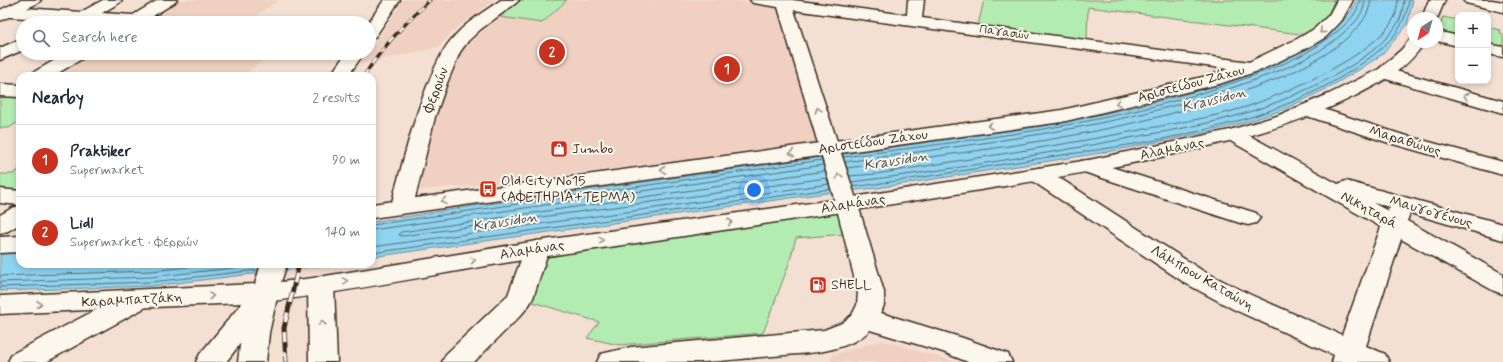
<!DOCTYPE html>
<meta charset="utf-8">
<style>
body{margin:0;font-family:Mynerve,sans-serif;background:#f6f6f7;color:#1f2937}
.controls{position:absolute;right:12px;top:12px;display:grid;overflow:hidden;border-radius:8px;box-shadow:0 2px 6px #0003}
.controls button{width:36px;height:36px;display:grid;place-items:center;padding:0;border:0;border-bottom:1px solid #e0e1e3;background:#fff;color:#1f2937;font:20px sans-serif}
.compass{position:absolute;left:1407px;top:12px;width:36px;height:36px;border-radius:50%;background:#fff;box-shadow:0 2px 6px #0003;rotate:216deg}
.you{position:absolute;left:754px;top:190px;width:14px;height:14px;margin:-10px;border:3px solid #fff;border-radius:50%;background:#1a73e8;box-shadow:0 0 0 6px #1a73e833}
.badge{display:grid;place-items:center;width:26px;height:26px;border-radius:50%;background:#c8321e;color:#fff;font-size:13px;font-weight:700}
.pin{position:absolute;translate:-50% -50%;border:2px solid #fff;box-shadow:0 1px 4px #0006}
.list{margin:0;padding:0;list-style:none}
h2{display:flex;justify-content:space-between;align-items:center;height:52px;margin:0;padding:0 16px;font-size:17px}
h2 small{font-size:13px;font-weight:400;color:#747a83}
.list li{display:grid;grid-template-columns:26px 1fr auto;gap:12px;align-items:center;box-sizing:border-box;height:72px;padding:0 16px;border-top:1px solid #e0e1e3}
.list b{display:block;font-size:15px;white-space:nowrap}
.list p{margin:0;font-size:13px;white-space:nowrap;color:#747a83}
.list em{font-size:13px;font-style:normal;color:#747a83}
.icon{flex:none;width:22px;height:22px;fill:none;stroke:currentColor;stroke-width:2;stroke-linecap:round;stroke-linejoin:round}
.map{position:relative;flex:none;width:1503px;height:362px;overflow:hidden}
.search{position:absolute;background:#fff;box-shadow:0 2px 6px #0003;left:16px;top:16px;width:360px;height:44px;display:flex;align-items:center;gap:10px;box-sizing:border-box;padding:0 14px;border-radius:22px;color:#747a83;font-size:15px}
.panel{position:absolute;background:#fff;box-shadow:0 2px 6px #0003;left:16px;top:72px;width:360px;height:196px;border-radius:12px}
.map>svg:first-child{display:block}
.built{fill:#efd0c1}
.green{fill:#b3ecb0;stroke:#778b67}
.water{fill:#8ed3f0;stroke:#6d8f9c}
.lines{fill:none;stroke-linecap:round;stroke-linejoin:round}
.shore{stroke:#5c6e72;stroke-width:1}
.street-casing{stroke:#3b2a1e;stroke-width:3}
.secondary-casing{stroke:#3b2a1e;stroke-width:3}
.street{fill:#fbf7ec;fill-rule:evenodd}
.secondary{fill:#fbf7ec;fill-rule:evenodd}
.rail-far1-casing{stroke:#3b2a1e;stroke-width:3.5}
.rail-casing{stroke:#3b2a1e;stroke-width:5}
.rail-far1{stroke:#fbf7ec;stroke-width:2.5;stroke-dasharray:7;stroke-linecap:butt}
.rail{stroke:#fbf7ec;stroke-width:3.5;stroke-dasharray:10;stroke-linecap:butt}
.oneway{stroke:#9b9085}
.labels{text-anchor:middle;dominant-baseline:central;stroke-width:4;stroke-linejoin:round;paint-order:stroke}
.far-street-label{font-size:12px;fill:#3b2a1e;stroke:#fbf7ec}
.street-label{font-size:14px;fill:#3b2a1e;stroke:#fbf7ec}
.poi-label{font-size:14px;fill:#3b2a1e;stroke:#fbf7ec;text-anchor:start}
.water-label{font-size:15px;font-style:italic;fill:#505452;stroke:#fbf7ec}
</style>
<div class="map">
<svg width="1503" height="362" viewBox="0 0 1503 362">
<rect width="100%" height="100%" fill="#f4e0d3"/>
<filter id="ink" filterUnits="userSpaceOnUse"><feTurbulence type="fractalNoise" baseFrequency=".025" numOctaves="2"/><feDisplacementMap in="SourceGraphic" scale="8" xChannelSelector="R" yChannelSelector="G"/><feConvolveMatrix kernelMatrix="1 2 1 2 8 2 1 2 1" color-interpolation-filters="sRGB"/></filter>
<g filter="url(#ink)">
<!-- built -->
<path class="built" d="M177 0H279L248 21 155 14Z
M403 0H495L460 25 449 35 439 47 361 64Z
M567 0H729L778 6 818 144 478 185 417 190 429 140 449 78 456 60 465 46 500 17 542 23Z
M89 53H273L242 76H51Z
M882 340 955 362H830L833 355Z"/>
<!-- green -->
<path class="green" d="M522 0H567L542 23 500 17 513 5Z
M984 0H1334C1330 15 1320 25 1308 35L1088 7 1087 40 978 25Z
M1443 17 1458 20V38L1437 33Z
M1488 27 1500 30V33L1503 34V49L1488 45Z
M0 97 20 98V121L9 128H0Z
M20 169V194L0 192V174H13Z
M840 212 846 234 796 238 789 264 763 333 619 345 587 338 599 322 529 301 544 255Z"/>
<!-- water -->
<path class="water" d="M1357 0H1413L1407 25 1383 54 1357 71 1328 88 1285 109 1250 121 1212 131 1107 152 877 188 826 193 372 257V222L474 206 1043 126C1117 111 1326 74 1357 0Z
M20 250V264H336L152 286 0 291V251Z"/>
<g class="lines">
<!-- shore -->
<path class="shore" d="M843 157C976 139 1111 126 1238 81 1274 68 1311 55 1340 29 1349 21 1358 13 1360 0
M845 162C979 143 1114 130 1243 84 1277 72 1314 59 1342 34 1353 25 1364 15 1365 0
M847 168C979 150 1114 137 1241 92 1279 79 1318 64 1348 37 1359 27 1369 16 1371 0
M825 171 401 232 399 235 402 236 827 178
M849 176 876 174C961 160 1046 148 1130 132 1169 124 1208 119 1246 107 1284 94 1376 55 1394 18 1397 13 1397 6 1398 0
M851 182C942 171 1034 156 1124 139 1166 131 1208 125 1249 112 1293 98 1376 63 1399 21 1402 15 1403 7 1404 0
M853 187C910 180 966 170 1023 161 1137 143 1267 132 1364 62 1387 45 1405 30 1409 0
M372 225 822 160
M372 230 823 165
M372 247 829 184
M372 253 830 189
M0 276 151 271 215 264
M0 282 151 277 260 265
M0 287 151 282 258 270"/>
<defs>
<path id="street" d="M103 0H122L119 3 102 13 133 15 158 0H177L174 3 153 16 187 20 189 23H106L10 17 4 15 2 12 4 9 10 7 81 12Z
M501 0H519L516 3 481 29 468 41 460 52 447 83 435 117 413 206 410 211 402 213 394 211 391 206C403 161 414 115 433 72 438 61 443 49 451 40 465 23 483 12 501 0Z
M750 0H792L907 15 908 0H924L922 18 1250 62 1256 63 1259 67 1256 71 1250 72 794 10 858 205 884 292V305L881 313 963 338 1008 354 1012 362H968L943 352 870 330C846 354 804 353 773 356 749 358 726 361 703 362 668 362 632 362 597 362L601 354 631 347 824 330 842 323 852 315 857 305 858 292 836 205 778 7 753 3Z
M1463 0H1492L1503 2V12L1466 3Z
M1437 31 1458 36V46L1437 41Z
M23 38V50L0 60V48Z
M1488 44 1503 47V57L1488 54Z
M67 53H88L85 57 53 76H31L34 72Z
M1385 68 1503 101V113L1379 77 1376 73 1379 69Z
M0 84 20 85V97L0 96Z
M1308 104 1400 134 1503 162V175L1386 142 1301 114 1298 110 1301 106Z
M1234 129 1241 131 1338 184 1346 181 1503 224V240L1410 213 1407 221 1503 274V294L1494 291 1401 239 1366 346 1385 354 1389 362H1332L1334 355 1233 309 1185 283 1031 180 1028 175 1031 170 1039 168 1047 170 1203 271 1251 295 1342 335 1381 227 1227 139 1224 135 1227 131ZM1373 203 1390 207 1388 211Z
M1089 160 1256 213 1260 218 1256 223 1248 225 1240 223 1081 171 1078 166 1081 161Z
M0 189 20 191V205L0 203Z
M20 206V224L8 231 0 233V215L12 208Z
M537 241 546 243 549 249 533 298 529 305 521 315 474 362H442L446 354 508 295 525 249 528 243Z
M321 276 330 279 334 285 337 362H309L308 285 312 279Z
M265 284 274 287 278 293 269 333 266 362H238C241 339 244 307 256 287Z
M137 291 146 293 150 300 146 307 46 362H8L12 354 128 293Z"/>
<path id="secondary" d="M21 0H41L38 3 0 21V10Z
M384 0H400L375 37 369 38V23H368Z
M1337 0H1353L1342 20 1326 37 1309 47 1261 70 1219 84 1062 122 372 218V204L1062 110 1207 76 1249 62 1297 39 1314 29 1329 15Z
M1429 0H1445L1437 19V18H1422Z
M1411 38H1413V42H1425C1405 71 1385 80 1355 96 1293 127 1228 142 1161 157 1089 173 1016 184 943 196 820 216 698 234 575 252 474 266 374 288 273 301L226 362H196L200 354 242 303 0 314V296L255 284 261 264H287L281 282 313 278 537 241 847 198 1089 160 1230 130 1277 116 1329 94 1379 69 1401 50Z
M346 53H364L348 76H330Z
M20 236V252L0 253V237Z"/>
</defs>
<!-- street casing -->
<use href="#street" class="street-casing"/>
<!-- secondary casing -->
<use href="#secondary" class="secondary-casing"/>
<!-- street -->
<use href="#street" class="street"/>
<!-- secondary -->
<use href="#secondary" class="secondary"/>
<defs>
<path id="rail-far1" d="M364 76C382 47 405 23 430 0"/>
<path id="rail" d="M286 362 284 328 299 264"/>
</defs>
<!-- rail-far1 casing -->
<use href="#rail-far1" class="rail-far1-casing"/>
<!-- rail casing -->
<use href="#rail" class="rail-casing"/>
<!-- rail-far1 -->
<use href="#rail-far1" class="rail-far1"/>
<!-- rail -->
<use href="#rail" class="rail"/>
</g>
<!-- one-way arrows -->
<defs><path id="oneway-chevron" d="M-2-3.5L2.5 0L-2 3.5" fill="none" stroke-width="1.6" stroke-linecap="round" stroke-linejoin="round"/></defs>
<g class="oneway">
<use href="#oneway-chevron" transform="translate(1322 31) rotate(140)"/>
<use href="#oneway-chevron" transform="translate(1466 96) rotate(-164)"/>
<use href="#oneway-chevron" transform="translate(1118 103) rotate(167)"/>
<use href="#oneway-chevron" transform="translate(818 110) rotate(-108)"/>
<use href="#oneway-chevron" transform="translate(990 126) rotate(172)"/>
<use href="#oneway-chevron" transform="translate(792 153) rotate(172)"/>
<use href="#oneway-chevron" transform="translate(663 170) rotate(172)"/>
<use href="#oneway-chevron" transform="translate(839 176) rotate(-107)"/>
<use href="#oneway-chevron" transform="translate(444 201) rotate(172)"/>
<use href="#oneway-chevron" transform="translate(730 222) rotate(-8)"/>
<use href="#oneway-chevron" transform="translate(601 240) rotate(-8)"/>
<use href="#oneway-chevron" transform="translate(473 260) rotate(-9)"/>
<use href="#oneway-chevron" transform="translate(345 281) rotate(-9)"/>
<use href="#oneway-chevron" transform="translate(211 296) rotate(-3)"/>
<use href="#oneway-chevron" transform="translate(39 304) rotate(-2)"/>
<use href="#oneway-chevron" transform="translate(322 323) rotate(-92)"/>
</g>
</g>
<!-- icons -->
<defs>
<symbol id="shop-square" viewBox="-11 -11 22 22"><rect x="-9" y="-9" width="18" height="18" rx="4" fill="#c8321e" stroke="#fbf7ec"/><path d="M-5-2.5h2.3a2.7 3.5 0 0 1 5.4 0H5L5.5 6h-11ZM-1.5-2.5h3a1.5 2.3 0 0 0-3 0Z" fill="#fff"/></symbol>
<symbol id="bus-square" viewBox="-11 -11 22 22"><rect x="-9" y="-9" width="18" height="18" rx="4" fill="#c8321e" stroke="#fbf7ec"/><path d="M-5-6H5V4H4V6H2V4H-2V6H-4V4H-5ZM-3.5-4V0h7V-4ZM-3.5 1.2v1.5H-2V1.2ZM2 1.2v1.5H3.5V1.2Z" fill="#fff"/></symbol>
<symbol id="fuel-square" viewBox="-11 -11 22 22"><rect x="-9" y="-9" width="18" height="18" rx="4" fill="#c8321e" stroke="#fbf7ec"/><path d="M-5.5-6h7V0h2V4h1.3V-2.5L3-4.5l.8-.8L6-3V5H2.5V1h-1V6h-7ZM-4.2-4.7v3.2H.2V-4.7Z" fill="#fff"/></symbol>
</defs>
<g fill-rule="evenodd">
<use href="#shop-square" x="549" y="139" width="20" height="20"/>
<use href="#bus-square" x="478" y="179" width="20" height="20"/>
<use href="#fuel-square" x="808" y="275" width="20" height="20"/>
</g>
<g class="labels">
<!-- far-street labels -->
<g class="far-street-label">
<text transform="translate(1004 33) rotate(8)">Παγασών</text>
</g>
<!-- street labels -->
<g class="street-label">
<text transform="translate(1191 84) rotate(-15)">Αριστείδου Ζάχου</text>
<text transform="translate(436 90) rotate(-69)">Φερρών</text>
<text transform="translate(1405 141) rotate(17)">Μαραθώνος</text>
<text transform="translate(873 142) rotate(-8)">Αριστείδου Ζάχου</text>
<text transform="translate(1172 149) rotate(-12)">Αλαμάνας</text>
<text transform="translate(853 204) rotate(-9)">Αλαμάνας</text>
<text transform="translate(1369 210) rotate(29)">Νικηταρά</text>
<text transform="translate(1431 212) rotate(16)">Μαυγογένους</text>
<text transform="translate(532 250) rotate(-9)">Αλαμάνας</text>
<text transform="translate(1202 278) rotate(30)">Λάμπρου Κατσώνη</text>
<text transform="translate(132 300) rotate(-3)">Καραμπατζάκη</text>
</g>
<!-- poi labels -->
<g class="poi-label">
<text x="572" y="149">Jumbo</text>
<text x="501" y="181">Old City Νο15<tspan x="501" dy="16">(ΑΦΕΤΗΡΙΑ+ΤΕΡΜΑ)</tspan></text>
<text x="831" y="285">SHELL</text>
</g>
<!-- water labels -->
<g class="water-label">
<text transform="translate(1214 100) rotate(-14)">Kravsidon</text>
<text transform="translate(896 161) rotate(-9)">Kravsidon</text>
<text transform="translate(505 222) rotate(-9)">Kravsidon</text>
</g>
</g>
</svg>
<div class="controls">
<button>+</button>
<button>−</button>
</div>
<svg class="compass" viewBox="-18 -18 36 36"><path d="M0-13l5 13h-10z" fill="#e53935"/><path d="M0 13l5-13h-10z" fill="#747a83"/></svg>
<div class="you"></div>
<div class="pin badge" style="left:727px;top:69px">1</div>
<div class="pin badge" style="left:552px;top:52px">2</div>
<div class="search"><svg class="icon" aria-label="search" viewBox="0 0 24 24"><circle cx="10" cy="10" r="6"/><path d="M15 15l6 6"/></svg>Search here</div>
<section class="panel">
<h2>Nearby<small>2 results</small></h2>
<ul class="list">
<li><span class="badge">1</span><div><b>Praktiker</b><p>Supermarket</p></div><em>90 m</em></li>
<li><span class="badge">2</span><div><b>Lidl</b><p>Supermarket · Φερρών</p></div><em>140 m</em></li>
</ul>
</section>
</div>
